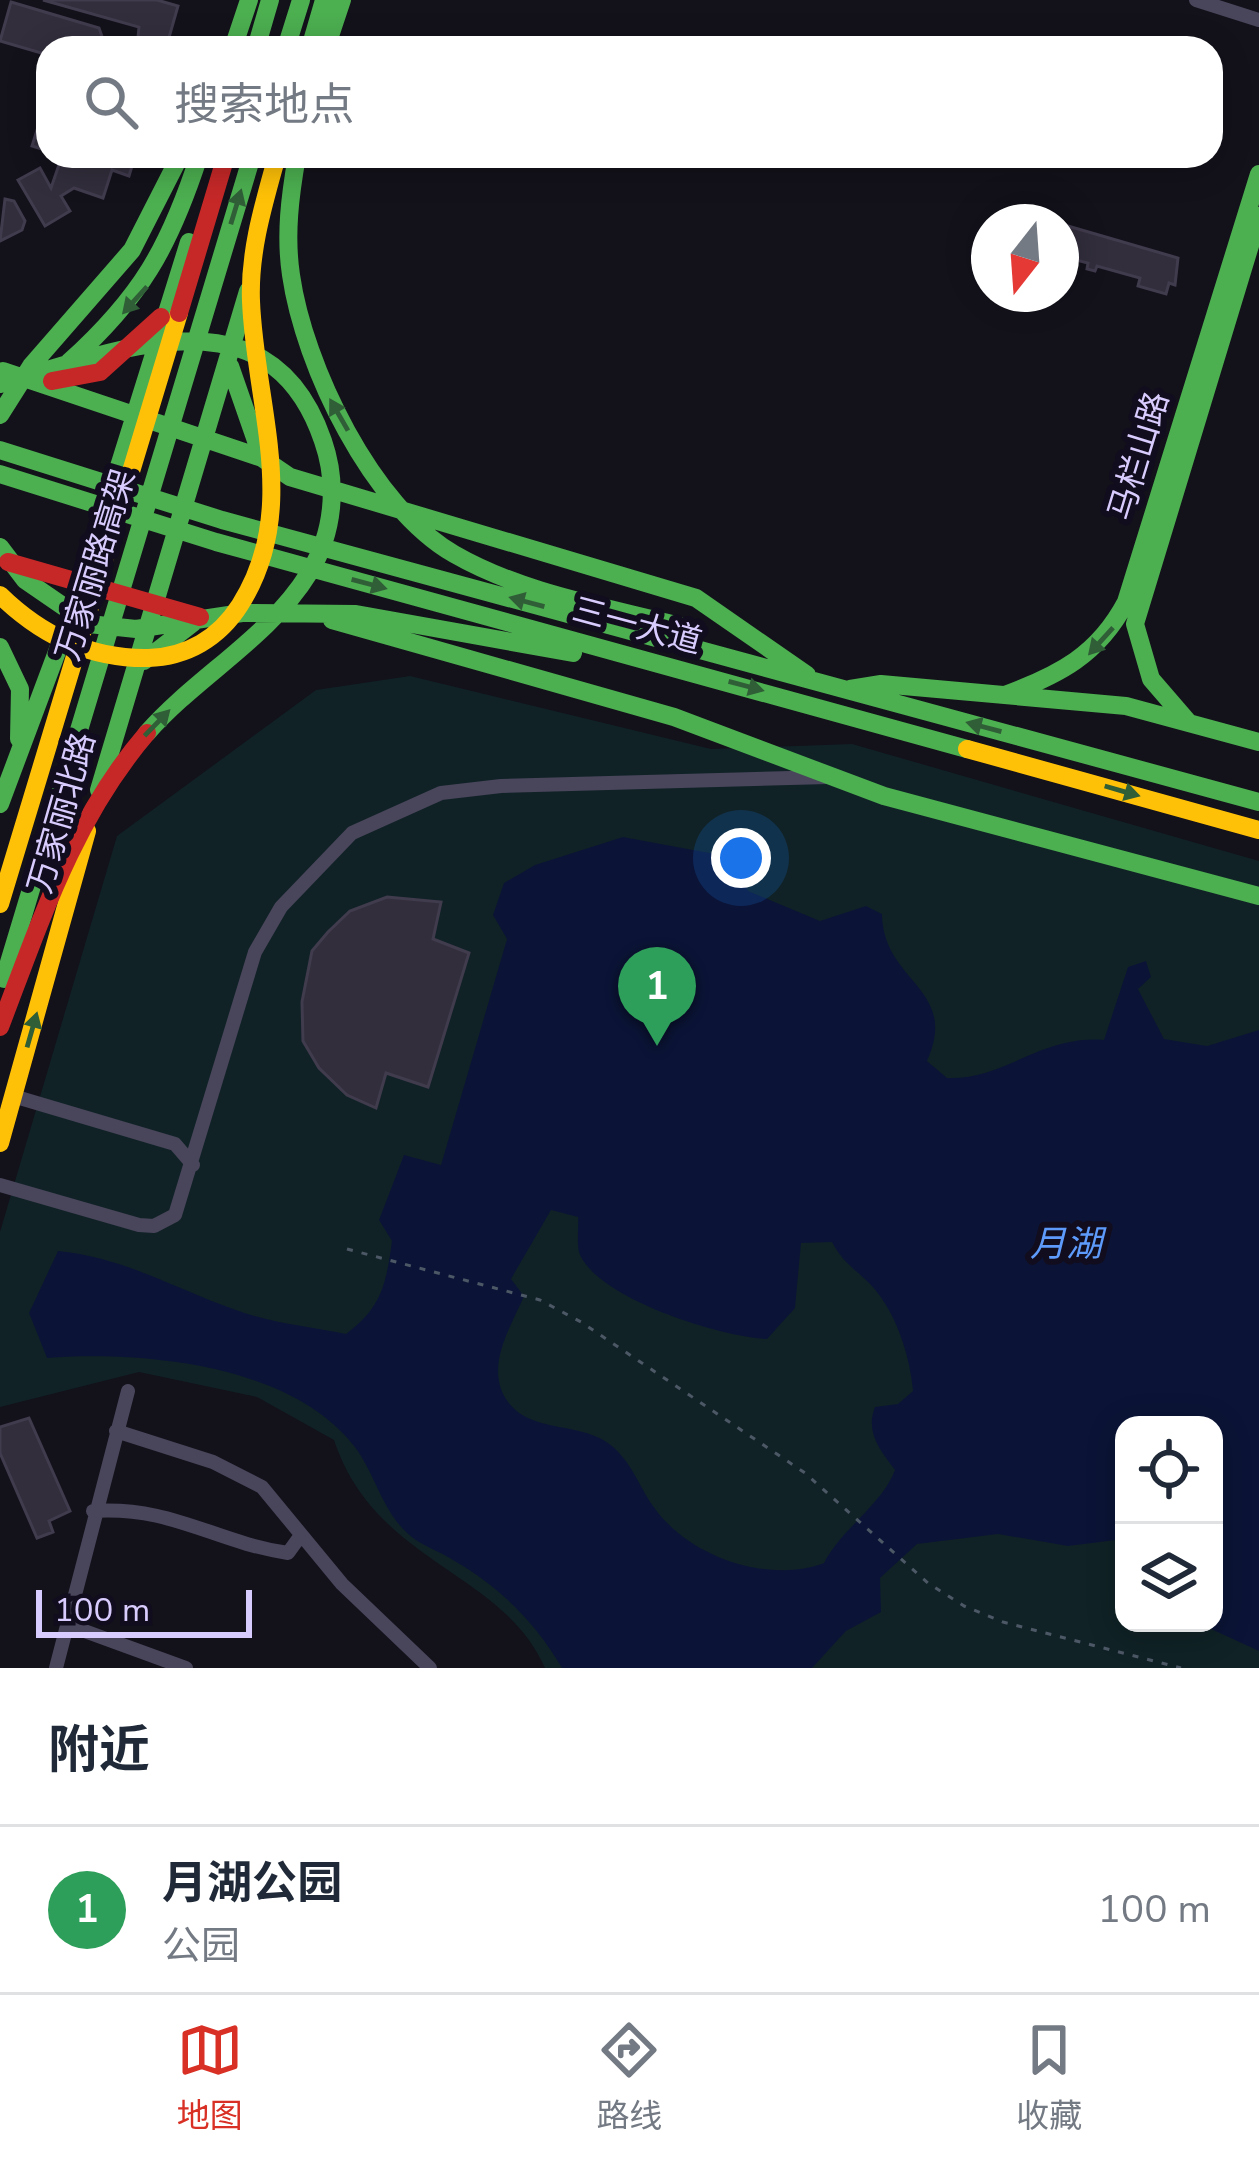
<!DOCTYPE html>
<html lang="zh">
<meta charset="utf-8">
<style>
body{margin:0;font-family:"Nunito Sans","Noto Sans SC",sans-serif;background:#f6f6f7;color:#1f2937}
.controls{position:absolute;right:36px;bottom:36px;display:grid;overflow:hidden;border-radius:24px;box-shadow:0 6px 30px #0003}
.controls button{width:108px;height:108px;display:grid;place-items:center;padding:0;border:0;border-bottom:3px solid #e0e1e3;background:#fff;color:#1f2937;font:60px sans-serif}
.compass{position:absolute;left:971px;top:204px;width:108px;height:108px;border-radius:50%;background:#fff;box-shadow:0 6px 30px #0003;rotate:197deg}
.scale{position:absolute;left:36px;bottom:30px;width:216px;box-sizing:border-box;padding-left:12px;border:6px solid #d8cbfd;border-top:0;font-size:33px;line-height:42px;white-space:nowrap;color:#d8cbfd;-webkit-text-stroke:9px #120d1e;paint-order:stroke}
.you{position:absolute;left:741px;top:858px;width:42px;height:42px;margin:-30px;border:9px solid #fff;border-radius:50%;background:#1a73e8;box-shadow:0 0 0 18px #1a73e833}
.badge{display:grid;place-items:center;width:78px;height:78px;border-radius:50%;background:#d93025;color:#fff;font-size:39px;font-weight:700}
.pin{position:absolute;translate:-50% -99px;filter:drop-shadow(0 3px 6px #0008)}
.pin::after{content:'';position:absolute;top:63px;width:42px;height:36px;background:inherit;clip-path:polygon(0 0,100% 0,50% 100%)}
.list{margin:0;padding:0;list-style:none}
h2{display:flex;justify-content:space-between;align-items:center;height:156px;margin:0;padding:0 48px;font-size:51px}
h2 small{font-size:39px;font-weight:400;color:#747a83}
.list li{display:grid;grid-template-columns:78px 1fr auto;gap:36px;align-items:center;box-sizing:border-box;height:168px;padding:0 48px;border-top:3px solid #e0e1e3}
.list b{display:block;font-size:45px;white-space:nowrap}
.list p{margin:0;font-size:39px;white-space:nowrap;color:#747a83}
.list em{font-size:39px;font-style:normal;color:#747a83}
.icon{flex:none;width:66px;height:66px;fill:none;stroke:currentColor;stroke-width:2;stroke-linecap:round;stroke-linejoin:round}
.map{position:relative;flex:none;width:1259px;height:1668px;overflow:hidden}
.search{position:absolute;background:#fff;box-shadow:0 6px 30px #0003;left:36px;right:36px;top:36px;height:132px;display:flex;align-items:center;gap:30px;box-sizing:border-box;padding:0 42px;border-radius:36px;color:#747a83;font-size:45px}
.sheet{height:324px;background:#fff}
nav{display:flex;justify-content:space-around;align-items:center;box-sizing:border-box;height:168px;border-top:3px solid #e0e1e3;background:#fff;font-size:33px;color:#747a83}
nav a{display:grid;justify-items:center;gap:6px}
nav .on{color:#d93025}
.map>svg:first-child{display:block}
.green{fill:#102226;fill-rule:evenodd}
.water{fill:#0b1436;fill-rule:evenodd}
.building{fill:#322e3c;stroke:#413b4e;stroke-width:3}
.lines{fill:none;stroke-linecap:round;stroke-linejoin:round}
.path{stroke:#4d5866;stroke-width:3;stroke-dasharray:6 9;stroke-linecap:butt}
.street{stroke:#49455b;stroke-width:14}
.fast{stroke:#4caf50;stroke-width:18}
.slow{stroke:#ffc107;stroke-width:18}
.jam{stroke:#c62828;stroke-width:18}
.oneway{fill:#2f5e37}
.labels{text-anchor:middle;dominant-baseline:central;stroke-width:12;stroke-linejoin:round;paint-order:stroke}
.street-label{font-size:33px;fill:#d8cbfd;stroke:#120d1e}
.water-label{font-size:36px;font-style:italic;fill:#5d9afa;stroke:#120d1e}
</style>
<div class="map">
<svg width="1259" height="1668" viewBox="0 0 1259 1668">
<rect width="100%" height="100%" fill="#13111a"/>
<!-- green -->
<path class="green" d="M410 676 711 749 852 744 1259 861V1668H545C502 1570 375 1564 334 1440L257 1397 139 1372 0 1407V1232L117 836 316 690ZM1124 1425H1214V1623H1124Z"/>
<!-- water -->
<path class="water" d="M623 837 720 855 734 865 748 891 820 921 866 906 882 914C883 983 960 987 927 1061L947 1078C1004 1080 1041 1035 1104 1040L1128 967 1146 961 1151 977 1138 989 1164 1039 1207 1046 1259 1030V1651L1198 1623H1214V1425H1124V1539L1068 1546 998 1534 917 1544 880 1578 881 1612 846 1631 812 1668H562C535 1622 500 1587 453 1560 441 1552 425 1547 413 1538 382 1514 376 1474 354 1446 290 1364 142 1351 47 1358L29 1313 58 1251C123 1257 176 1289 236 1310 271 1323 310 1327 346 1334 382 1307 386 1284 392 1241L379 1220 404 1155 441 1165 507 939 493 915 504 883 535 865ZM551 1210 578 1217C579 1227 576 1246 580 1255 600 1299 720 1337 767 1339L795 1308 801 1243 832 1242C843 1263 854 1268 870 1284 896 1311 910 1356 913 1391L898 1404 875 1407C865 1432 880 1450 895 1470 881 1506 842 1528 824 1563 768 1584 688 1557 653 1506 639 1486 632 1463 612 1446 582 1420 529 1435 506 1399 485 1366 511 1327 524 1296L511 1279Z"/>
<!-- building -->
<path class="building" d="M43 0H157L178 6 166 48H137L139 27Z
M11 2 99 28 106 48H48V55L0 41Z
M11 2 99 28 106 48H48V55L0 41Z
M48 95V151L32 146Z
M48 95V151L32 146Z
M62 156H135L129 176 112 170 103 198 74 188 61 196 70 211 45 226 18 180 40 168 51 188Z
M62 156H135L129 176 112 170 103 198 74 188 61 196 70 211 45 226 18 180 40 168 51 188Z
M5 199 14 201 25 221 22 230 0 241Z
M5 199 14 201 25 221 22 230 0 241Z
M1061 224 1178 258 1175 285 1169 283 1166 294 1138 286 1140 278 1097 266 1095 271 1087 269 1088 263 1061 256Z
M387 897 441 902 433 939 469 953 428 1087 386 1073 376 1108 347 1095 319 1068 303 1041 302 1002 312 951 328 932 350 911Z
M29 1418 70 1511 49 1521 53 1532 37 1538 0 1453V1427Z"/>
<g class="lines">
<!-- path -->
<path class="path" d="M347 1249 540 1300 581 1322 805 1473 928 1583 964 1606 1003 1622 1181 1668"/>
<!-- street -->
<path class="street" d="M1196 0 1259 20
M13 1096 175 1144 193 1165
M0 1185 139 1225 154 1226 175 1215 255 952 281 907 352 833 441 793 501 786 828 777
M116 1431 213 1462 262 1487 342 1584 430 1668
M93 1511C173 1506 214 1542 288 1553L301 1535
M68 1625 186 1668
M56 1668 128 1391"/>
<!-- fast -->
<path class="fast" d="M233 48 249 0
M256 48 270 0
M286 48 301 0
M310 48 324 0
M326 48 342 0
M297 156C290 196 285 235 291 275 304 366 372 507 454 554 525 595 613 608 691 629
M69 362C141 297 169 248 199 156
M230 366 262 458 290 477 696 598 807 675
M3 371 262 458
M0 384C114 352 269 283 323 441 338 484 334 533 309 573 269 638 197 676 147 733
M0 415 31 366 132 250 180 156
M0 450 222 520 1259 802
M0 474 216 542 967 749
M0 547 25 580 89 624 136 629 242 613 356 614 573 653
M332 620 674 717 884 796 1259 896
M0 647 20 689 19 739
M144 661 193 623
M850 689 881 684 1126 706 1259 742
M1005 695C1059 675 1098 655 1126 602L1259 174
M1189 723 1151 679 1135 624 1259 216
M99 790 248 291
M0 804 82 585 189 242
M4 979 252 156"/>
<!-- slow -->
<path class="slow" d="M0 595C41 635 90 659 148 658 187 657 219 638 240 605 301 509 255 406 251 301 249 251 264 203 277 156
M967 749 1259 830
M0 904 179 313
M0 1143 87 831"/>
<!-- jam -->
<path class="jam" d="M179 313 226 156
M52 381 100 372 161 317
M8 562 200 617
M0 1027C40 923 73 819 147 733"/>
</g>
<!-- one-way arrows -->
<defs><path id="oneway-solid" d="M-6-.8H1V-3.2L6.5 0L1 3.2V.8H-6Z" transform="scale(3)"/></defs>
<g class="oneway">
<use href="#oneway-solid" transform="translate(236 207) rotate(-73)"/>
<use href="#oneway-solid" transform="translate(135 300) rotate(132)"/>
<use href="#oneway-solid" transform="translate(339 415) rotate(-120)"/>
<use href="#oneway-solid" transform="translate(369 584) rotate(15)"/>
<use href="#oneway-solid" transform="translate(527 602) rotate(-165)"/>
<use href="#oneway-solid" transform="translate(1101 641) rotate(132)"/>
<use href="#oneway-solid" transform="translate(746 686) rotate(15)"/>
<use href="#oneway-solid" transform="translate(157 723) rotate(-46)"/>
<use href="#oneway-solid" transform="translate(984 727) rotate(-165)"/>
<use href="#oneway-solid" transform="translate(1122 791) rotate(16)"/>
<use href="#oneway-solid" transform="translate(32 1030) rotate(-74)"/>
</g>
<g class="labels">
<!-- street labels -->
<g class="street-label">
<text transform="translate(1139 456) rotate(-73)">马栏山路</text>
<text transform="translate(96 565) rotate(-73)">万家丽路高架</text>
<text transform="translate(637 626) rotate(15)">三一大道</text>
<text transform="translate(62 813) rotate(-74)">万家丽北路</text>
</g>
<!-- water labels -->
<g class="water-label">
<text x="1066" y="1244">月湖</text>
</g>
</g>
</svg>
<div class="controls">
<button><svg class="icon" aria-label="locate" viewBox="0 0 24 24"><circle cx="12" cy="12" r="6"/><path d="M12 2v4M12 18v4M2 12h4M18 12h4"/></svg></button>
<button><svg class="icon" aria-label="layers" viewBox="0 0 24 24"><path d="M12 4l9 5-9 5-9-5zM3 14l9 5 9-5"/></svg></button>
</div>
<svg class="compass" viewBox="-18 -18 36 36"><path d="M0-13l5 13h-10z" fill="#e53935"/><path d="M0 13l5-13h-10z" fill="#747a83"/></svg>
<div class="scale">100 m</div>
<div class="you"></div>
<div class="pin badge" style="left:657px;top:1046px;background:#2e9e5b">1</div>
<div class="search"><svg class="icon" aria-label="search" viewBox="0 0 24 24"><circle cx="10" cy="10" r="6"/><path d="M15 15l6 6"/></svg>搜索地点</div>
</div>
<section class="sheet">
<h2>附近<small></small></h2>
<ul class="list">
<li><span class="badge" style="background:#2e9e5b">1</span><div><b>月湖公园</b><p>公园</p></div><em>100 m</em></li>
</ul>
</section>
<nav>
<a class="on"><svg class="icon" aria-label="map" viewBox="0 0 24 24"><path d="M3 6l6-2 6 2 6-2v14l-6 2-6-2-6 2zM9 4v14M15 6v14"/></svg>地图</a>
<a><svg class="icon" aria-label="directions" viewBox="0 0 24 24"><path d="M12 3l9 9-9 9-9-9zM9 14v-3h6M13 9l2 2-2 2"/></svg>路线</a>
<a><svg class="icon" aria-label="saved" viewBox="0 0 24 24"><path d="M7 4h10v16l-5-4-5 4z"/></svg>收藏</a>
</nav>
